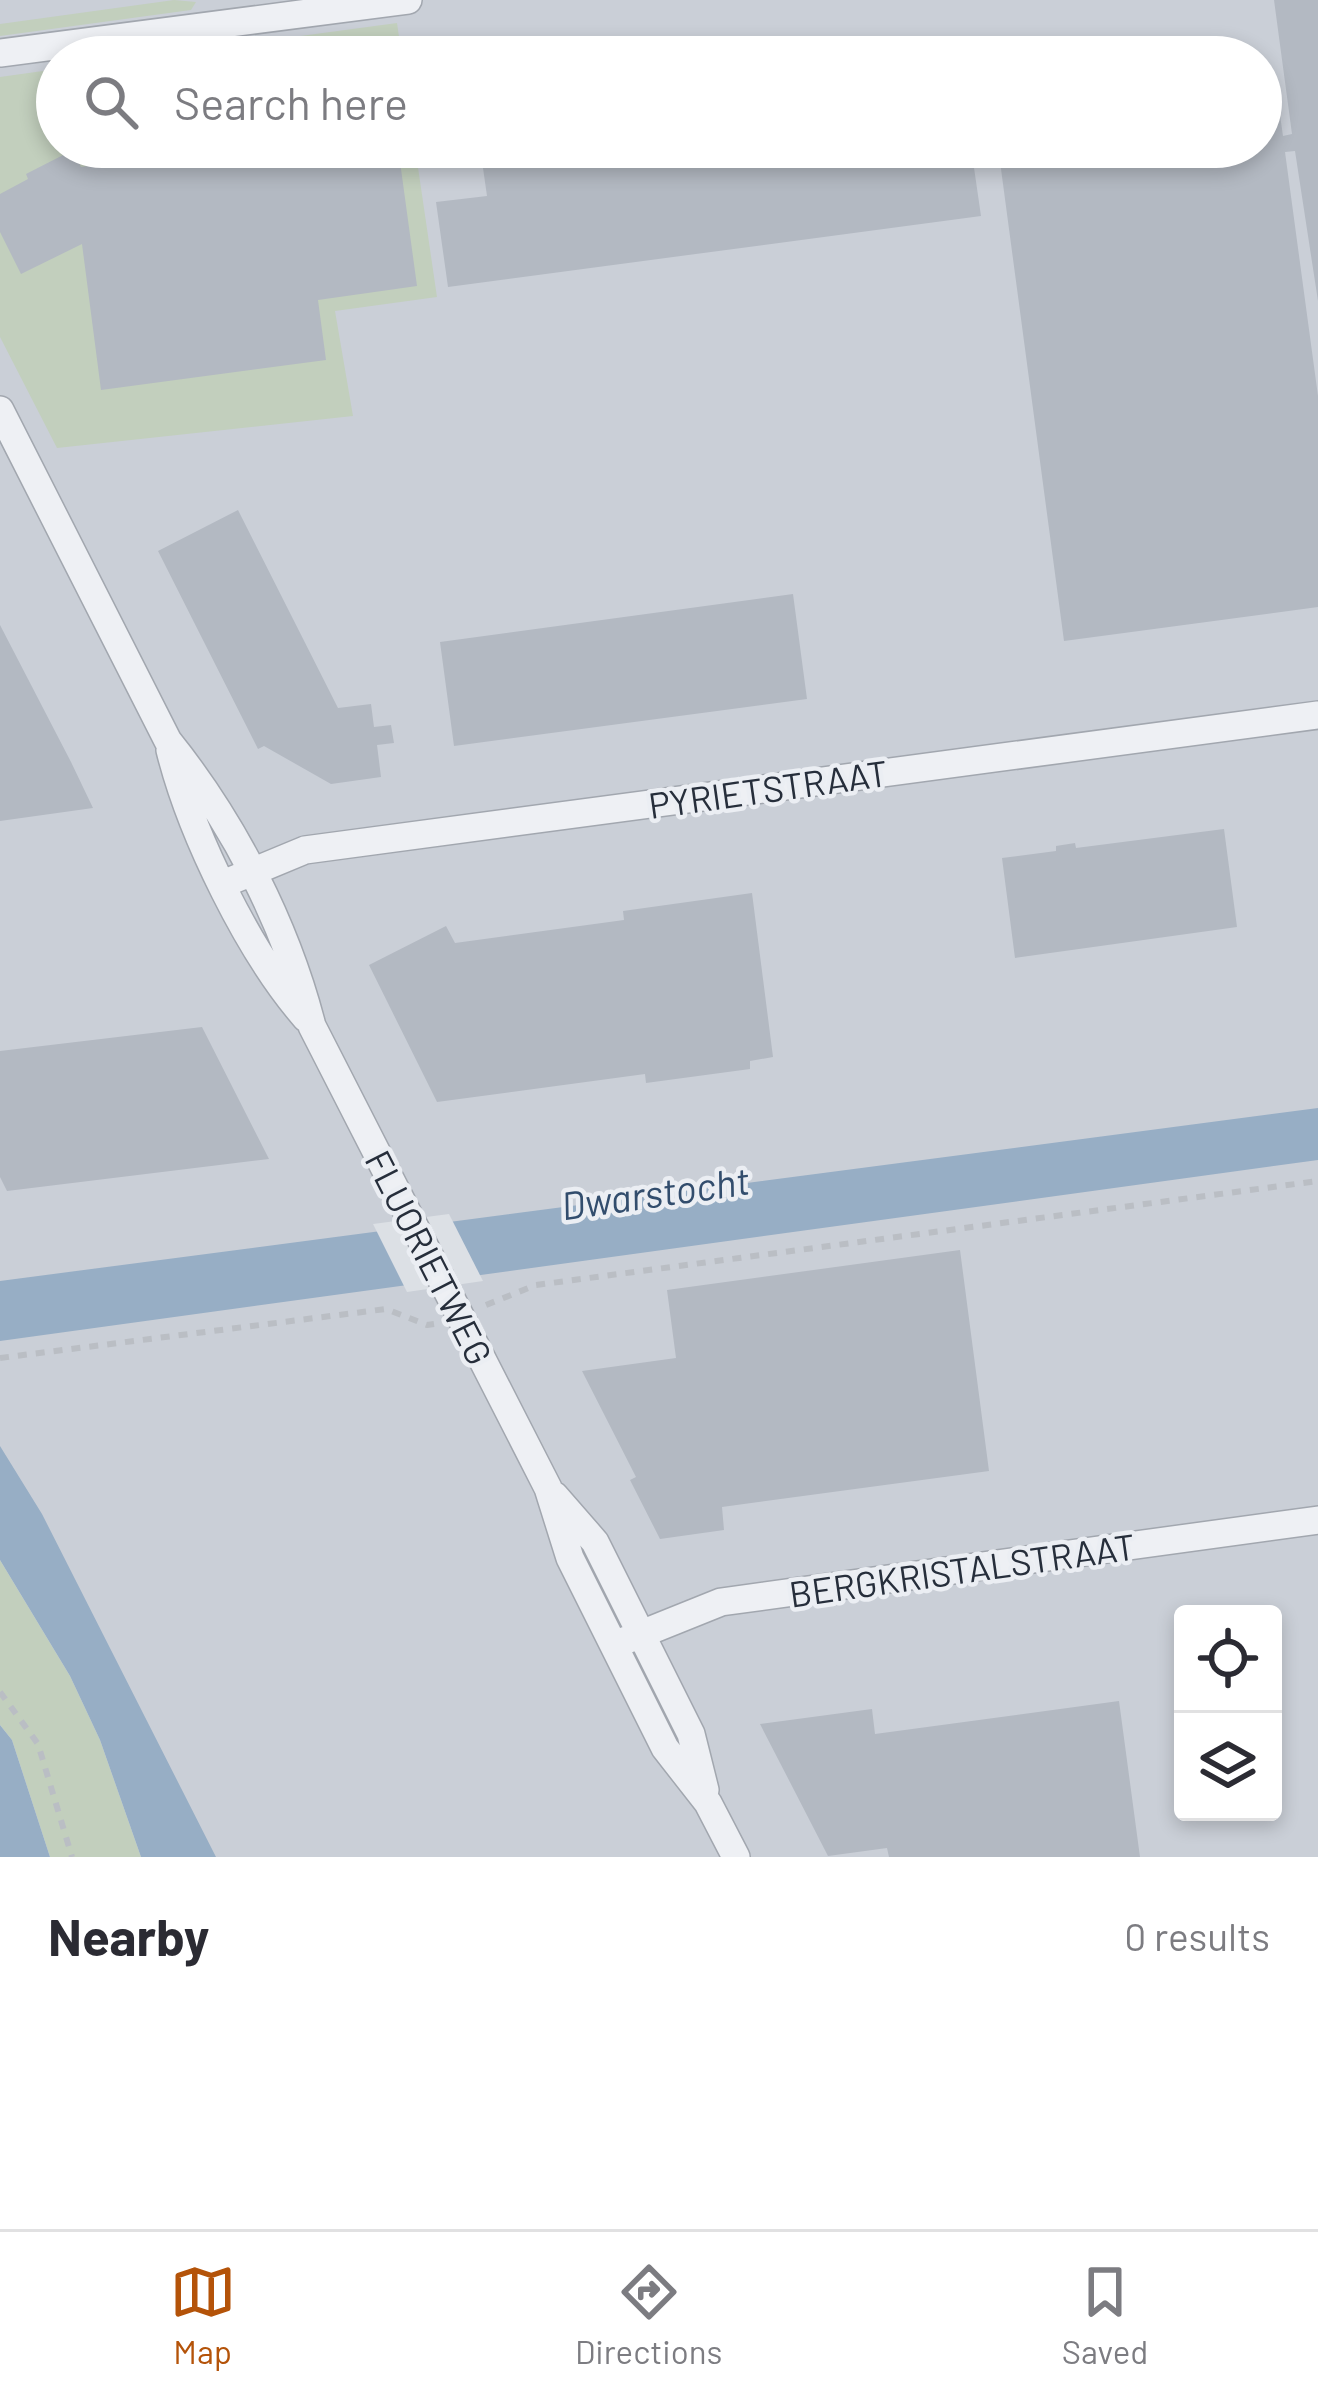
<!DOCTYPE html>
<style>
body{margin:0;font-family:Barlow,sans-serif;background:#f2f2f3;color:#2b2b33}
.controls{position:absolute;right:36px;bottom:36px;display:grid;overflow:hidden;border-radius:12px;box-shadow:0 6px 18px #0003}
.controls button{width:108px;height:108px;display:grid;place-items:center;padding:0;border:0;border-bottom:3px solid #e1e1e2;background:#fff;color:#2b2b33;font:60px sans-serif}
.list{margin:0;padding:0;list-style:none}
h2{display:flex;justify-content:space-between;align-items:center;height:156px;margin:0;padding:0 48px;font-size:51px}
h2 small{font-size:39px;font-weight:400;color:#7c7c81}
.icon{flex:none;width:66px;height:66px;fill:none;stroke:currentColor;stroke-width:2;stroke-linecap:round;stroke-linejoin:round}
.map{position:relative;flex:none;width:1318px;height:1857px;overflow:hidden}
.search{position:absolute;background:#fff;box-shadow:0 6px 18px #0003;left:36px;right:36px;top:36px;height:132px;display:flex;align-items:center;gap:30px;box-sizing:border-box;padding:0 42px;border-radius:66px;color:#7c7c81;font-size:45px}
.sheet{height:372px;background:#fff}
nav{display:flex;justify-content:space-around;align-items:center;box-sizing:border-box;height:168px;border-top:3px solid #e1e1e2;background:#fff;font-size:33px;color:#7c7c81}
nav a{display:grid;justify-items:center;gap:6px}
nav .on{color:#b45309}
.map>svg:first-child{display:block}
.built{fill:#cacfd7;fill-rule:evenodd}
.green{fill:#c2cfbd}
.water{fill:#97aec5}
.pier{fill:#dce0e5}
.building{fill:#b3b9c2}
.lines{fill:none;stroke-linecap:round;stroke-linejoin:round}
.minor-casing{stroke:#a2a7af;stroke-width:30}
.path{stroke:#babec4;stroke-width:6;stroke-dasharray:9 9;stroke-linecap:butt}
.minor{stroke:#eef0f4;stroke-width:27}
.labels{text-anchor:middle;dominant-baseline:central;stroke-width:9;stroke-linejoin:round;paint-order:stroke}
.street-label{font-size:36px;fill:#262e3b;stroke:#ebeef3}
.water-label{font-size:39px;font-style:italic;fill:#324d6d;stroke:#ebeef3}
</style>
<div class="map">
<svg width="1318" height="1857" viewBox="0 0 1318 1857">
<rect width="100%" height="100%" fill="#dce0e5"/>
<!-- built -->
<path class="built" d="M0 0H1318V1857H185L0 1490ZM57 57H1261V147H57ZM1183 1614H1273V1812H1183Z"/>
<!-- green -->
<path class="green" d="M174 0 196 2 191 10 0 36V24Z
M397 23 402 57H145Z
M57 69V147H415L437 297 335 311 353 416 57 448 0 337V77Z
M0 1560 70 1676 100 1740 141 1857H50L12 1740 0 1725Z"/>
<!-- water -->
<path class="water" d="M1318 1108V1160L0 1341V1281Z
M0 1446 42 1514 216 1857H141L100 1740 70 1676 0 1560Z
M0 1725 12 1740 50 1857H0Z"/>
<!-- pier -->
<path class="pier" d="M449 1214 483 1281 407 1292 373 1224Z"/>
<!-- building -->
<path class="building" d="M1274 0H1318V301L1295 151 1285 152 1318 396V607L1064 641 999 154 1046 147H1261V117L1280 115 1283 136 1292 134Z
M231 147H398L417 286 318 300 326 360 101 390 82 244 21 274 0 232V194L28 179 26 174 73 150 81 167Z
M480 147H971L981 216 448 287 436 202 487 196Z
M238 510 338 708 371 704 374 727 391 725 394 743 377 745 381 777 331 784 264 746 258 749 158 551Z
M793 594 807 699 454 746 440 642Z
M0 625 71 762 93 808 0 821Z
M1224 829 1237 927 1015 958 1002 858 1056 851V846L1075 843 1076 848Z
M752 893 773 1057 750 1061V1069L646 1083 645 1074 437 1102 369 965 446 926 455 943 624 920 623 911Z
M202 1027 269 1159 7 1191 0 1177V1051Z
M960 1250 989 1471 722 1507 724 1530 660 1539 630 1480 636 1477 582 1371 676 1358 667 1290Z
M1119 1701 1140 1857H889L887 1848 828 1856 760 1724 872 1709 875 1734Z"/>
<g class="lines">
<defs>
<path id="minor" d="M0 53 408 0
M0 410 168 741C234 823 286 925 312 1026L548 1488 570 1558 665 1748 708 1803 736 1857
M170 750C191 834 249 953 306 1018
M223 884 305 850 1318 715
M555 1496 595 1542 691 1734 705 1790
M614 1645 721 1602 1318 1520"/>
</defs>
<!-- minor casing -->
<use href="#minor" class="minor-casing"/>
<!-- path -->
<path class="path" d="M486 1305 536 1285 1318 1181
M0 1358 386 1309 427 1325 434 1324
M0 1692 38 1744 72 1857"/>
<!-- minor -->
<use href="#minor" class="minor"/>
</g>
<g class="labels">
<!-- street labels -->
<g class="street-label">
<text transform="translate(768 788) rotate(-8)">PYRIETSTRAAT</text>
<text transform="translate(430 1257) rotate(63)">FLUORIETWEG</text>
<text transform="translate(962 1569) rotate(-8)">BERGKRISTALSTRAAT</text>
</g>
<!-- water labels -->
<g class="water-label">
<text transform="translate(655 1192) rotate(-8)">Dwarstocht</text>
</g>
</g>
</svg>
<div class="controls">
<button><svg class="icon" aria-label="locate" viewBox="0 0 24 24"><circle cx="12" cy="12" r="6"/><path d="M12 2v4M12 18v4M2 12h4M18 12h4"/></svg></button>
<button><svg class="icon" aria-label="layers" viewBox="0 0 24 24"><path d="M12 4l9 5-9 5-9-5zM3 14l9 5 9-5"/></svg></button>
</div>
<div class="search"><svg class="icon" aria-label="search" viewBox="0 0 24 24"><circle cx="10" cy="10" r="6"/><path d="M15 15l6 6"/></svg>Search here</div>
</div>
<section class="sheet">
<h2>Nearby<small>0 results</small></h2>
<ul class="list">
</ul>
</section>
<nav>
<a class="on"><svg class="icon" aria-label="map" viewBox="0 0 24 24"><path d="M3 6l6-2 6 2 6-2v14l-6 2-6-2-6 2zM9 4v14M15 6v14"/></svg>Map</a>
<a><svg class="icon" aria-label="directions" viewBox="0 0 24 24"><path d="M12 3l9 9-9 9-9-9zM9 14v-3h6M13 9l2 2-2 2"/></svg>Directions</a>
<a><svg class="icon" aria-label="saved" viewBox="0 0 24 24"><path d="M7 4h10v16l-5-4-5 4z"/></svg>Saved</a>
</nav>
